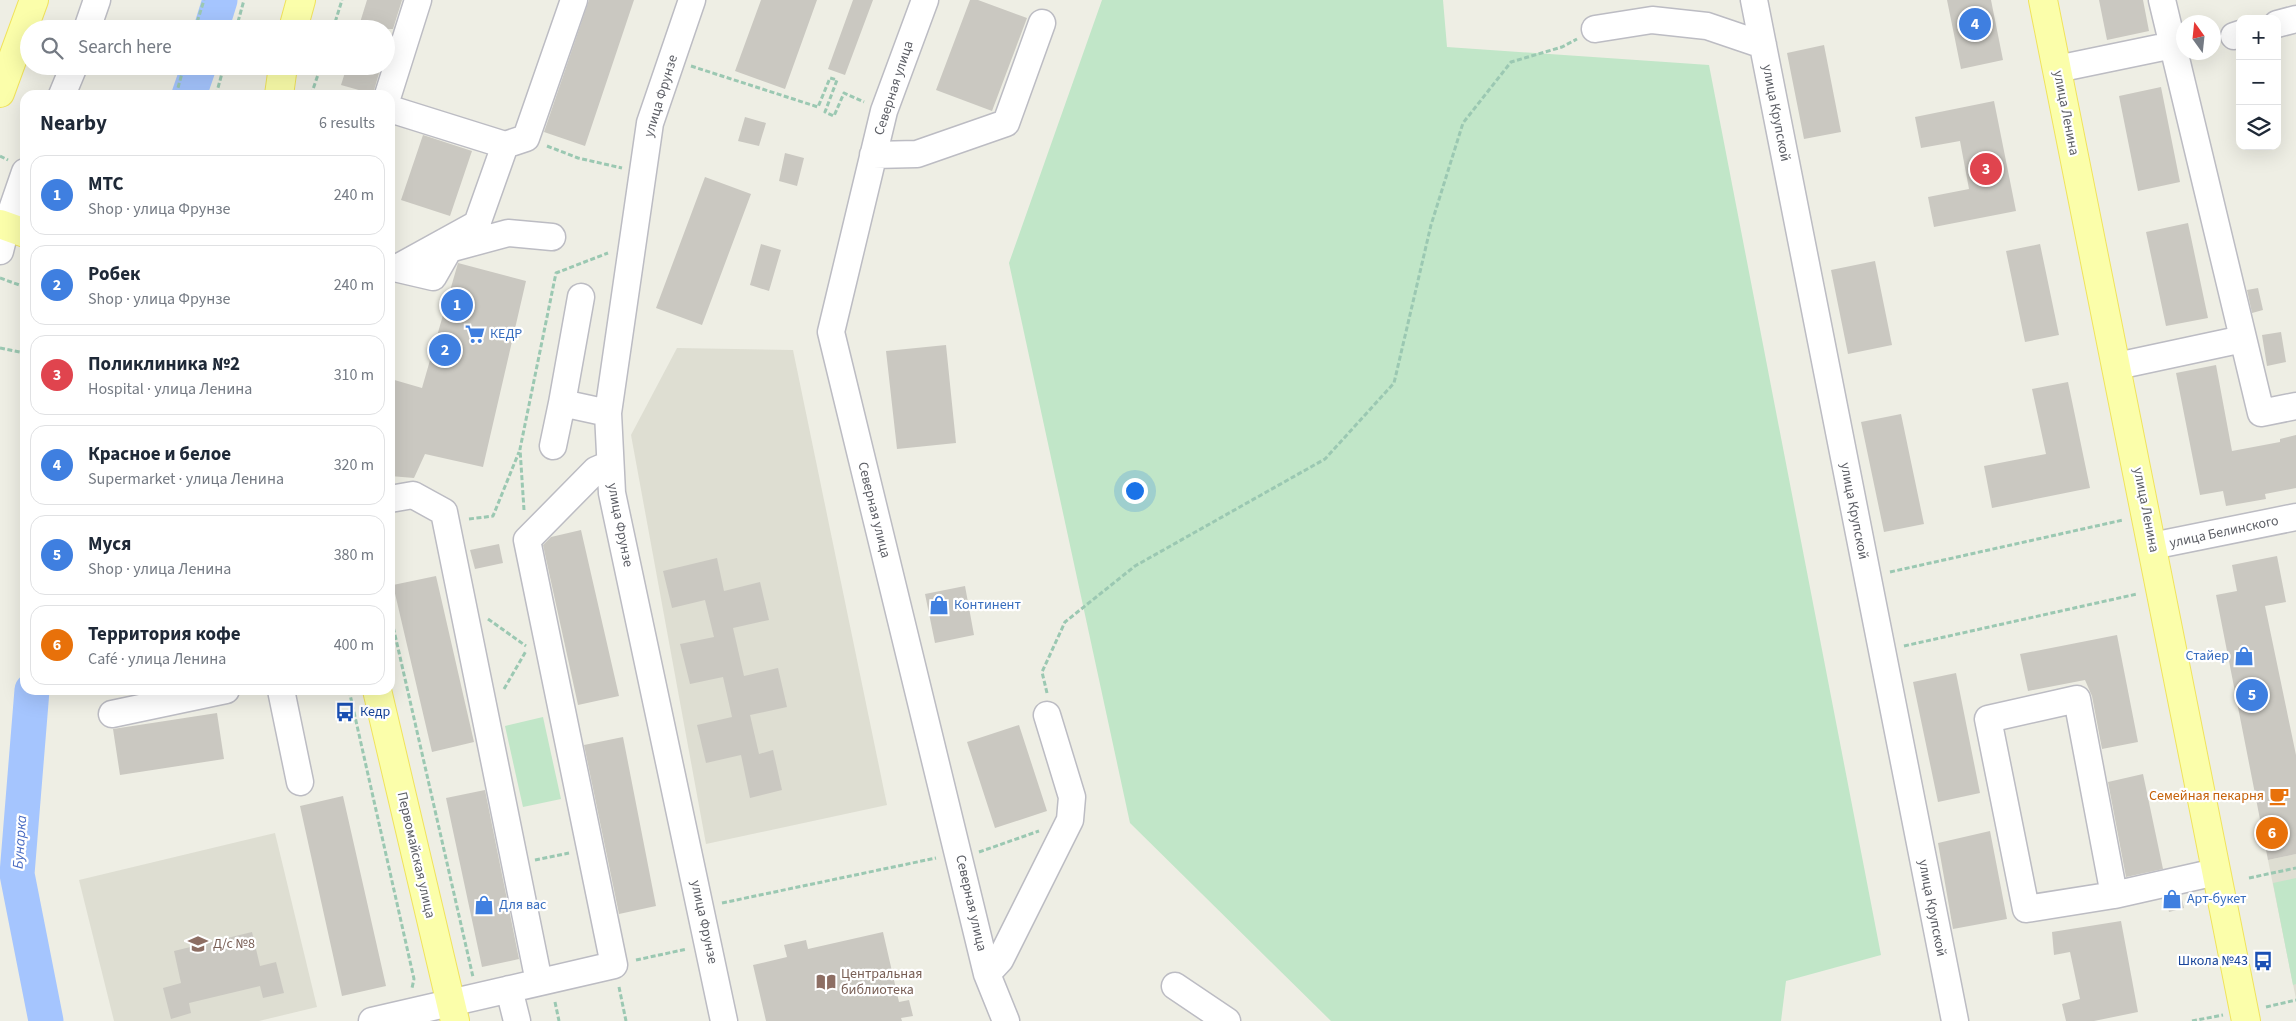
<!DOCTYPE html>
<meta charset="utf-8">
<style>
body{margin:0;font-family:"Source Sans 3",sans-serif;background:#f6f6f7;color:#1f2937}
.controls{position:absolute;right:15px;top:15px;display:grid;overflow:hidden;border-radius:10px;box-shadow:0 5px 20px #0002}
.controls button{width:45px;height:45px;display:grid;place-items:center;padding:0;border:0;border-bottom:1px solid #e0e1e3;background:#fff;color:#1f2937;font:25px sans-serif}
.compass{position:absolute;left:2176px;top:15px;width:45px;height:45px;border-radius:50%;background:#fff;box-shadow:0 5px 20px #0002;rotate:345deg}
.you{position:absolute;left:1134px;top:490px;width:18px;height:18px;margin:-12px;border:4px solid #fff;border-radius:50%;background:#1a73e8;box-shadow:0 0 0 8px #1a73e833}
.badge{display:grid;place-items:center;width:32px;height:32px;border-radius:50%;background:#e76331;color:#fff;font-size:16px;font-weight:700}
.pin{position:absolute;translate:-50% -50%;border:2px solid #fff;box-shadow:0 1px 5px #0006}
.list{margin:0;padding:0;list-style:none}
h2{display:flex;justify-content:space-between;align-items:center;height:65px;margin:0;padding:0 20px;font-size:21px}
h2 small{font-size:16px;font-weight:400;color:#747a83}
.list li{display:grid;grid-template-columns:32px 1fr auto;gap:15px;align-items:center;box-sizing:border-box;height:80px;margin:0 10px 10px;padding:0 10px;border:1px solid #e0e1e3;border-radius:15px}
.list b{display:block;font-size:19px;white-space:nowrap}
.list p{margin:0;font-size:16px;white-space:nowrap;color:#747a83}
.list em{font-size:16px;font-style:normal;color:#747a83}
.icon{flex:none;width:28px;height:28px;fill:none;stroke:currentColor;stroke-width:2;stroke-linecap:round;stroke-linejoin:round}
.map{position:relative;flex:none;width:2296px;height:1021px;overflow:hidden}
.search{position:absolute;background:#fff;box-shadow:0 5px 20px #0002;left:20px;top:20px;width:375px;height:55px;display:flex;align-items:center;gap:12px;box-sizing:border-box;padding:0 18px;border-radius:28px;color:#747a83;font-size:19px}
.panel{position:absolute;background:#fff;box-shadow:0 5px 20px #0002;left:20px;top:90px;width:375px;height:605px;border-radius:15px}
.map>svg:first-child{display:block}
.education{fill:#deded2}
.green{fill:#c1e6c8}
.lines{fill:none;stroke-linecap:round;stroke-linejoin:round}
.river{stroke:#a5c5fe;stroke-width:35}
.building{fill:#cac8c1}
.minor-casing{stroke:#bcbcc3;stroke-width:29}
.major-casing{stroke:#f0e35c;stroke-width:30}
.path{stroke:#9bc8b2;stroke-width:3;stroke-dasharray:5 2.5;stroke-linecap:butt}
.minor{stroke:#fff;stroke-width:26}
.major{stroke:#fbfeaa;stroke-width:28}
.labels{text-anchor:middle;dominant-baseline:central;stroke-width:4.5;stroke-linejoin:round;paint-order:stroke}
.street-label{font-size:14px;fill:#5c5e65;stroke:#fff}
.shop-label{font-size:14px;fill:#366cbe;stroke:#fff;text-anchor:start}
.transit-label{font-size:14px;fill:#164399;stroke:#fff;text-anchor:start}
.food-label{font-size:14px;fill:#c56008;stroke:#fff;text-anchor:end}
.education-label{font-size:14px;fill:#785e54;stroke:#fff;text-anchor:start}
.water-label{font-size:15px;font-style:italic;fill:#476ac2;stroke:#fff}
</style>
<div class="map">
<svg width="2296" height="1021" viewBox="0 0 2296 1021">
<rect width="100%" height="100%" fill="#eeeee4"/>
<!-- education -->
<path class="education" d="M677 348 793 350 887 805 706 844 631 435Z
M275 833 317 1007 259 1021H114L79 880Z
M2296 854V999L2268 860Z"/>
<!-- green -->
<path class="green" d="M1102 0H1443L1447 47 1709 65 1881 955 1786 981 1781 1021H1331L1130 823 1009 263Z
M543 717 561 799 523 807 505 726Z
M2296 878V984L2293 985 2273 883Z"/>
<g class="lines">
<!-- river -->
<path class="river" d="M211 29 220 0
M189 95 199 66
M32 690 17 874 46 1021"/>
</g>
<!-- building -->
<path class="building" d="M367 0H402L393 29H358Z
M589 0H634L585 146 544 132Z
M761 0H817L785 89 735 71Z
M853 0H873L845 75 828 69Z
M970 0H978L1027 18 992 111 936 90Z
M1947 0H1991L2003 60 1961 69Z
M2099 0H2143L2149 31 2107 40Z
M1824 45 1841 132 1804 139 1787 53Z
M347 66H381L373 94 341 85Z
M2161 87 2180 182 2138 191 2119 96Z
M1994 101 2016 211 1934 227 1928 197 1969 189 1960 141 1921 148 1915 117Z
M745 117 766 123 759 146 738 141Z
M423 135 472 151 450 216 401 200Z
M785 153 804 158 797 186 779 181Z
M705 177 751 194 702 325 656 308Z
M2188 223 2208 318 2166 326 2146 232Z
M761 244 781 250 769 291 750 285Z
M2040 244 2059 335 2025 342 2006 251Z
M1875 261 1892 345 1848 354 1831 270Z
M458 263 526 281 483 467 425 454 414 478 390 476 391 379 422 388Z
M2258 288 2263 310 2252 313 2247 290Z
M2281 332 2286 362 2267 366 2262 335Z
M946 345 956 443 897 449 886 351Z
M2216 365 2232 451 2280 442V439L2296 435V488L2265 494 2266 499 2226 506 2223 491 2200 495 2176 373Z
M2068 382 2090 488 1992 508 1984 466 2046 454 2032 389Z
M1901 414 1924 524 1884 532 1861 422Z
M581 530 619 696 578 705 543 545 551 537Z
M499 544 503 563 475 569 470 550Z
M2277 556 2286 602 2265 606 2296 755V854L2268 860 2216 595 2237 591 2232 565Z
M717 558 724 591 760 582 769 620 733 628 744 676 778 668 787 707 750 715 759 754 773 750 782 790 750 798 741 755 706 763 697 725 732 717 723 677 690 684 680 644 714 637 705 600 672 608 663 571Z
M436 576 474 742 432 752 393 585Z
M965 586 974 635 935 643 925 594Z
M2117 635 2138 742 2102 749 2092 696 2085 680 2028 691 2020 654Z
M1956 673 1980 793 1938 802 1913 682Z
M217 713 224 759 120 775 113 729Z
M1019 725 1047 811 995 828 967 742Z
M623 737 656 906 619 914 584 745Z
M2143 774 2163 869 2126 877 2108 782Z
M485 790 519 959 482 967 446 798Z
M343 796 386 986 342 996 300 806Z
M1990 831 2007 919 1953 929 1938 843Z
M2181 895 2184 908 2169 912 2166 899Z
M2121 921 2138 1012 2094 1021H2066L2062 1004 2080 999 2070 952 2054 955 2052 932Z
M252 932 260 966 276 962 284 993 263 998 260 986 189 1003 191 1013 171 1019 163 988 181 983 174 951Z
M883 932 899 1002 909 1000 913 1016 901 1018 902 1021H766L753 965 787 957 784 945 806 940 808 949Z"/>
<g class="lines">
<defs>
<path id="minor" d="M692 0 650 123 608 413 612 493 724 1021
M925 0 884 111 831 332 987 974 1006 1021
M1754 0 1955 1021
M2162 0 2261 413 2296 406
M2277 24 2296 19
M87 29 97 0
M1595 29 1652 20 1707 26 1763 45
M2234 36 2240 34
M2057 69 2173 45
M62 95 74 66
M388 95 418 0
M390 109 505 145 526 138 574 0
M873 155 917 154 1006 123 1042 23
M0 251 6 227 25 172
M390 267 433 277 449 249 508 233 552 237
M397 268 477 224 505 145
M581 297 562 403 608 413
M2117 366 2243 339
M553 446 562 403
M390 499 413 495 444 512 539 982
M2152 546 2296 517
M281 690 300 782
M112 714 226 690
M2114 895 2026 909 1988 719 2077 699 2114 895 2216 872
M987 974 1000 960 1070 820 1072 797 1047 715
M1175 986 1227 1021
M509 989 517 1021
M372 1021 614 965 527 540 596 470 610 464"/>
<path id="major" d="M2043 0 2246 1021
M293 29 301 0
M0 93 34 0
M279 95 283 66
M0 224 25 233
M377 690 455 1021"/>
</defs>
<!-- minor casing -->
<use href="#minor" class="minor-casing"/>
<!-- major casing -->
<use href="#major" class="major-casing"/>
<!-- path -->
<path class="path" d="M195 29 204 0
M236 29 244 0
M333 29 342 0
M691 66 818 107 830 78 837 80 825 112 834 116 844 93 864 102
M176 95 184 66
M216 95 224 66
M311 95 321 66
M547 146 578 158 622 168
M0 156 8 160
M0 278 25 287
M0 348 25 353
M524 510 520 449 556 273 608 253
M469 519 493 516 519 452
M1890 572 2123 520
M390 613 473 977
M488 619 526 646
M1904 646 2137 594
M504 689 526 651
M349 690 414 979 412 988
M1047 693 1042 672 1065 622 1135 566 1325 459 1394 383 1431 225 1463 123 1511 62 1562 47 1577 39
M979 852 1039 831
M535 860 569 853
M2249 878 2296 868
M722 903 936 858
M636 960 687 949
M619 987 626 1021
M555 1002 559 1021
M2266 1007 2296 1000
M2192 1021 2223 1015"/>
<!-- minor -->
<use href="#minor" class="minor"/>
<!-- major -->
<use href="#major" class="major"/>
</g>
<!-- icons -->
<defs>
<symbol id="supermarket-bare" viewBox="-9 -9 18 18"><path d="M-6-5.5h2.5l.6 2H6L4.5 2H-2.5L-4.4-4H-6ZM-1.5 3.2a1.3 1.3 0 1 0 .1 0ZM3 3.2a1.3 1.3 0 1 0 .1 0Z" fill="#3f7fe0" stroke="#fff" stroke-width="2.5" paint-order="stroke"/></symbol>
<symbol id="shop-bare" viewBox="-9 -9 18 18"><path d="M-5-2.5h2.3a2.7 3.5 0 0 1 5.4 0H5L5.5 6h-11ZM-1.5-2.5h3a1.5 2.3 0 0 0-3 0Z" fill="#3f7fe0" stroke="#fff" stroke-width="2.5" paint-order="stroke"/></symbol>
<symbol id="bus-bare" viewBox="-9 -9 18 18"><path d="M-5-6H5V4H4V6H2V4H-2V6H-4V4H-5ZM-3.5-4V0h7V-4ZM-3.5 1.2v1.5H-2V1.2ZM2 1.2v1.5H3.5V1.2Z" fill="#1a4fb4" stroke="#fff" stroke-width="2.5" paint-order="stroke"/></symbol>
<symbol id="cafe-bare" viewBox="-9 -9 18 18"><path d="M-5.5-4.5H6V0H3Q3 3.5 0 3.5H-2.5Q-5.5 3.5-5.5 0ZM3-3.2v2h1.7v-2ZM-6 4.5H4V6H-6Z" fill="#e8710a" stroke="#fff" stroke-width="2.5" paint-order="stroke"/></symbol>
<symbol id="school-bare" viewBox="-9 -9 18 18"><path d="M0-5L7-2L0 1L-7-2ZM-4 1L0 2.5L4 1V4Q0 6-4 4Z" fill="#8d6e63" stroke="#fff" stroke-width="2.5" paint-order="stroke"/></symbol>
<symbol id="library-bare" viewBox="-9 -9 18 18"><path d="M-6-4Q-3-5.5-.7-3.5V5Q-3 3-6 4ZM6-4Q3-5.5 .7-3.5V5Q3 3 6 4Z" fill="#8d6e63" stroke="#fff" stroke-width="2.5" paint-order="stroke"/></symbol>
</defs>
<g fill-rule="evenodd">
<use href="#supermarket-bare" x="461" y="320" width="28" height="28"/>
<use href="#shop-bare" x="925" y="591" width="28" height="28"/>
<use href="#shop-bare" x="2230" y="642" width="28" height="28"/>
<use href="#bus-bare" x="331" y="698" width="28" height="28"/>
<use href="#cafe-bare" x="2265" y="782" width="28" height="28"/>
<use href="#shop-bare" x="2158" y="885" width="28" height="28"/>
<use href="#shop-bare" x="470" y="891" width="28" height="28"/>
<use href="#school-bare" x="184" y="930" width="28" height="28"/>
<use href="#bus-bare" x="2249" y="947" width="28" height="28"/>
<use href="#library-bare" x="812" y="968" width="28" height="28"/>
</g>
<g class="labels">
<!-- street labels -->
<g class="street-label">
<text transform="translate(894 88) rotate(-72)">Северная улица</text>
<text transform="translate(661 96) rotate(-73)">улица Фрунзе</text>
<text transform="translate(1776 113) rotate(79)">улица Крупской</text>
<text transform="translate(2066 113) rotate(79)">улица Ленина</text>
<text transform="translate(874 510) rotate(76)">Северная улица</text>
<text transform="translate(2146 510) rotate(79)">улица Ленина</text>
<text transform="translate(1854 511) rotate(79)">улица Крупской</text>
<text transform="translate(620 525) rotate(79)">улица Фрунзе</text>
<text transform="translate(2224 532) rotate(-12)">улица Белинского</text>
<text transform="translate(416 855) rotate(77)">Первомайская улица</text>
<text transform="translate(971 903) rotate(77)">Северная улица</text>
<text transform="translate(1932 908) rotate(79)">улица Крупской</text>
<text transform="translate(704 922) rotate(78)">улица Фрунзе</text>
</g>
<!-- shop labels -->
<g class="shop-label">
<text x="490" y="334">КЕДР</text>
<text x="954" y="605">Континент</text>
<text x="2229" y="656" text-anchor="end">Стайер</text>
<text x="2187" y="899">Арт-букет</text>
<text x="499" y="905">Для вас</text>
</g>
<!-- transit labels -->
<g class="transit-label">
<text x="360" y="712">Кедр</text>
<text x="2248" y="961" text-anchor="end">Школа №43</text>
</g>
<!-- food labels -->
<g class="food-label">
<text x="2264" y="796">Семейная пекарня</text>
</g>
<!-- education labels -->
<g class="education-label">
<text x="213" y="944">Д/с №8</text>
<text x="841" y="974">Центральная<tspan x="841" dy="16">библиотека</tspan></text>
</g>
<!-- water labels -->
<g class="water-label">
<text transform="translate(20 842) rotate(-86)">Бунарка</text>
</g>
</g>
</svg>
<div class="controls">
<button>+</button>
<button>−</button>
<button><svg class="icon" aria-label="layers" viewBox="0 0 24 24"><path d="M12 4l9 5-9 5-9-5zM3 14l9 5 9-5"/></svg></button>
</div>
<svg class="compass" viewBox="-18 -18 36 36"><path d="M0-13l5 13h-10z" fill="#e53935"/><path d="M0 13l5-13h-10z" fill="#747a83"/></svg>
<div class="you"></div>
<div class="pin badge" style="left:457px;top:305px;background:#3f7fe0">1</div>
<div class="pin badge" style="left:445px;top:350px;background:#3f7fe0">2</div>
<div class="pin badge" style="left:1986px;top:169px;background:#e0444e">3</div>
<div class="pin badge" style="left:1975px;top:24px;background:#3f7fe0">4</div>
<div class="pin badge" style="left:2252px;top:695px;background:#3f7fe0">5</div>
<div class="pin badge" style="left:2272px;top:833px;background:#e8710a">6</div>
<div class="search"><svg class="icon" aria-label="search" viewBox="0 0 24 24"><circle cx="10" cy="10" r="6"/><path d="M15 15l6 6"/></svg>Search here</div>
<section class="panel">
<h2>Nearby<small>6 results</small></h2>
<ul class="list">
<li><span class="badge" style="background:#3f7fe0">1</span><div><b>МТС</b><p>Shop · улица Фрунзе</p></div><em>240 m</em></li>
<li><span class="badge" style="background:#3f7fe0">2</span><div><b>Робек</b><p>Shop · улица Фрунзе</p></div><em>240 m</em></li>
<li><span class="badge" style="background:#e0444e">3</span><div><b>Поликлиника №2</b><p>Hospital · улица Ленина</p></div><em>310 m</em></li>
<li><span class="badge" style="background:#3f7fe0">4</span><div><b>Красное и белое</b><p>Supermarket · улица Ленина</p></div><em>320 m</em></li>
<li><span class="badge" style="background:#3f7fe0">5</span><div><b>Муся</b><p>Shop · улица Ленина</p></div><em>380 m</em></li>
<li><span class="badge" style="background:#e8710a">6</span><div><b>Территория кофе</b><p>Café · улица Ленина</p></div><em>400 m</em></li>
</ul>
</section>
</div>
